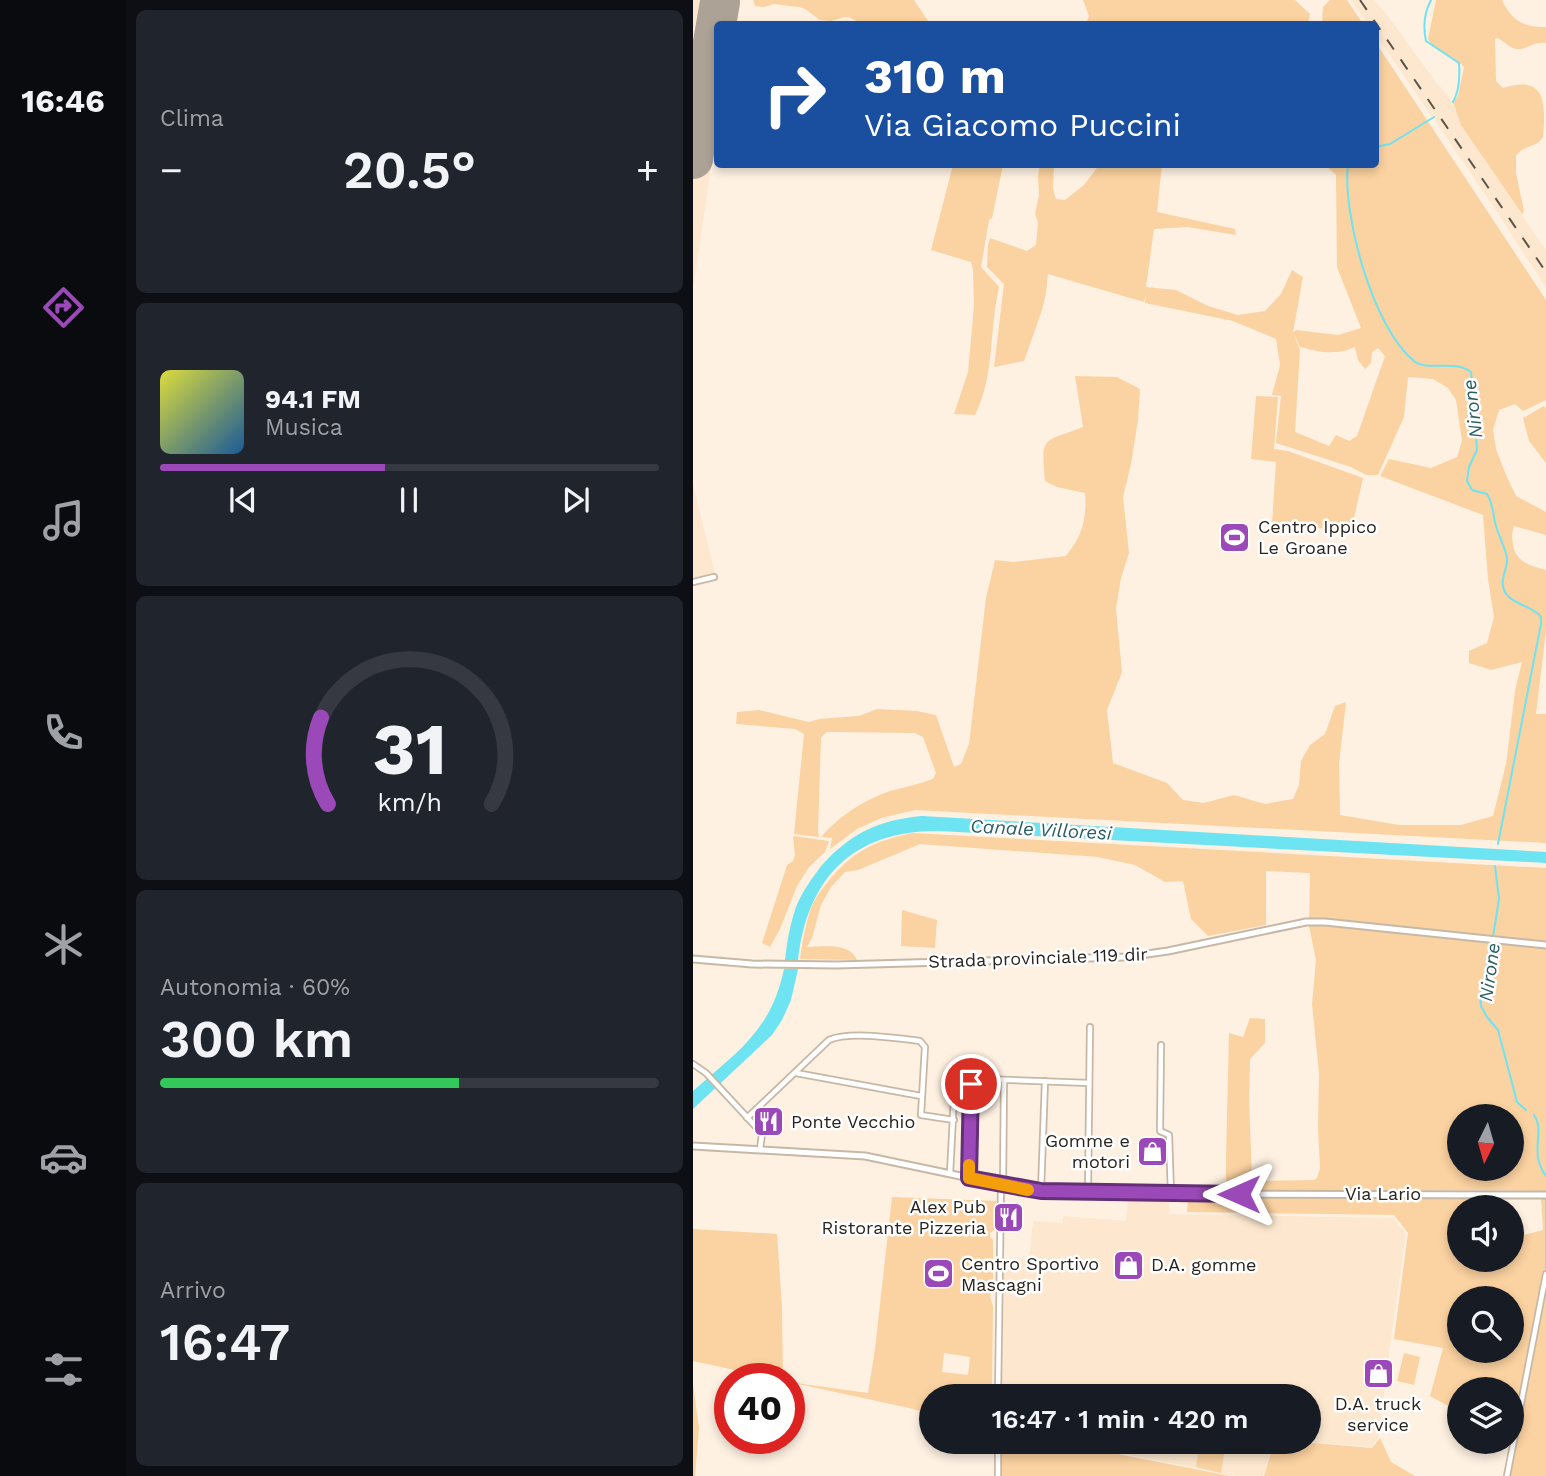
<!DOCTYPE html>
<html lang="it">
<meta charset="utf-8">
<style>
body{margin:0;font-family:"Work Sans",sans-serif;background:#20242c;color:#f1f3f6;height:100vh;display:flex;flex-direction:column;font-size:26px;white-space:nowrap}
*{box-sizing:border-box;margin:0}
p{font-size:23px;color:#9ea1a6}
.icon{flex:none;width:38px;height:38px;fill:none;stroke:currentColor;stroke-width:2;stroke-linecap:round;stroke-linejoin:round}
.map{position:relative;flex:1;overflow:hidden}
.sheet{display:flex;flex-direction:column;gap:10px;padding:10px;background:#0d0f14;width:567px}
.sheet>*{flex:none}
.banner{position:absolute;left:21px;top:21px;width:665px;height:147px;border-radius:7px;box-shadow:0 4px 10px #0003;background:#1a4fa0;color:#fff;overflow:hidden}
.needle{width:46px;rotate:185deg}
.buttons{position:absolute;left:754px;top:1104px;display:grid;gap:14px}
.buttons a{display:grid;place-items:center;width:77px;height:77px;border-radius:50%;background:#171b24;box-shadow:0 4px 10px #0003;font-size:35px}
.speed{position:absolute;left:21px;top:1363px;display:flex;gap:14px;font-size:35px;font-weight:700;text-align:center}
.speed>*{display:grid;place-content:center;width:91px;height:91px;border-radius:50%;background:#171b24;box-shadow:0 4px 10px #0003;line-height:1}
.speed .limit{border:10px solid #d22;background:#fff;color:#111}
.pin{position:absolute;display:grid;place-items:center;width:60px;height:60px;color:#fff;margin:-30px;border:4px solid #fff;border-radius:50%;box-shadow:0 2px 7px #0007}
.me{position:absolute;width:77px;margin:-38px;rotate:270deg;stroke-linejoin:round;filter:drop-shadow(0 0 5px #0008)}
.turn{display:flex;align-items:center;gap:24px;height:147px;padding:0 35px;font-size:32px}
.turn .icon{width:91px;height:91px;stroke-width:2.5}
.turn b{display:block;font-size:49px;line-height:60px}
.big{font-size:52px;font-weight:600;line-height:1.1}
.sheet .widget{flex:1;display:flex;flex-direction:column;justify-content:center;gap:10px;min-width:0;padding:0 24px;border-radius:10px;background:#20242c}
.sheet .dial{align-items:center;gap:0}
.dial svg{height:182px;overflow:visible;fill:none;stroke:#363941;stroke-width:7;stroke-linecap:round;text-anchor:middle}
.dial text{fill:#f1f3f6;stroke:none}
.song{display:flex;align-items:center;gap:21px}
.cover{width:84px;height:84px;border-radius:10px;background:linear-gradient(135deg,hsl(60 70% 55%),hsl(210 70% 35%))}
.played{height:7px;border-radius:4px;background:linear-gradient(90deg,#9b49b8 45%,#363941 45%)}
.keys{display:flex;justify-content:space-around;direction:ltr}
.heat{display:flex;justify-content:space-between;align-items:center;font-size:38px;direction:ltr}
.charge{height:10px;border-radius:5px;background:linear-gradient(90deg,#34c759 60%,#363941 0)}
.trip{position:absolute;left:226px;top:1384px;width:402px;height:70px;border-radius:35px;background:#171b24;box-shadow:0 4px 10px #0003;font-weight:600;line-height:70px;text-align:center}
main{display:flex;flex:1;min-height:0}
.tab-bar{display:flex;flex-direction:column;width:126px;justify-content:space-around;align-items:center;background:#090b0e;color:#9ea1a6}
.tab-bar .icon{width:49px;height:49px}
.tab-bar .current{color:#9b49b8}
.tab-bar b{font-size:32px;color:#f1f3f6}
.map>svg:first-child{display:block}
.built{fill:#fde8cf}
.green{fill:#fbd2a1;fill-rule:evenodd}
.water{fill:#6ee3f1}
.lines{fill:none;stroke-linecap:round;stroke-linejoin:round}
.stream{stroke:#6ee3f1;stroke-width:2}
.runway{stroke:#aca296;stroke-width:40}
.minor-casing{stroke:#c7b8a6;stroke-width:8}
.tertiary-casing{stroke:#c7b8a6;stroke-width:9}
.minor{stroke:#fff;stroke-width:4.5}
.tertiary{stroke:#fff;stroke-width:5}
.rail{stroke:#5b544b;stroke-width:2;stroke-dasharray:12 12;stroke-linecap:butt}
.route-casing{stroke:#652f78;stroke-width:18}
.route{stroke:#9b49b8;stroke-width:12}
.slow{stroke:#f59e0b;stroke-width:12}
.labels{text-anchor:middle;stroke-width:5;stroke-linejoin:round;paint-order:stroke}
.poi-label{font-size:18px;fill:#29231c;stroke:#fff;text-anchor:start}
.street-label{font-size:18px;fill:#29231c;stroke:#fff}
.water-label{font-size:19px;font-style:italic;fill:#2b5e63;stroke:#fff}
</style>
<main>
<nav class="tab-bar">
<b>16:46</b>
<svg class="icon current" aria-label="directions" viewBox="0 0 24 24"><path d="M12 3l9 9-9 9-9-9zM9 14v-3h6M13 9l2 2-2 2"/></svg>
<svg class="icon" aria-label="music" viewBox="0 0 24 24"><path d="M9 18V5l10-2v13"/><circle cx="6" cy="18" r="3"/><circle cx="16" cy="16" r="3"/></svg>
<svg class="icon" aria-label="phone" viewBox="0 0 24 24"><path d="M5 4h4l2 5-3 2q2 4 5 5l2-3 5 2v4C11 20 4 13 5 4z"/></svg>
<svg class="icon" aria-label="climate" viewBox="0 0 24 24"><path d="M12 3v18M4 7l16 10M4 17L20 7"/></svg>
<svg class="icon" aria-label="car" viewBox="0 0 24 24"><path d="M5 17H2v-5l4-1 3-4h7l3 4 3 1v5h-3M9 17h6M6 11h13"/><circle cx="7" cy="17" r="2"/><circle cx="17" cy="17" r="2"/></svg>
<svg class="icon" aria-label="filters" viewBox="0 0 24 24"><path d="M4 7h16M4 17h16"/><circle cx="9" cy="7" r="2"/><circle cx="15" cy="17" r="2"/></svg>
</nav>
<section class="sheet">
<div class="widget"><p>Clima</p>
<div class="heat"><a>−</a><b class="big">20.5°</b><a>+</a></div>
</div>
<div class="widget">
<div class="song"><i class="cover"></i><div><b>94.1 FM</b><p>Musica</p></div></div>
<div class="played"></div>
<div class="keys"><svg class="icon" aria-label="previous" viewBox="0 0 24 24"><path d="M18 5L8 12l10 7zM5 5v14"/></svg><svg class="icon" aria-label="pause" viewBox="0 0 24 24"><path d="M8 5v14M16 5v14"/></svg><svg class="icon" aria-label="next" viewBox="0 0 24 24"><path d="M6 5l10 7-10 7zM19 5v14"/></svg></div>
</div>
<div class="widget dial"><svg viewBox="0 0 100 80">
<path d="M14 69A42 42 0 1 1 86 69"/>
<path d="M14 69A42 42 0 0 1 11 31" stroke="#9b49b8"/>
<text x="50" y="56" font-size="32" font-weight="700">31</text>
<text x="50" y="72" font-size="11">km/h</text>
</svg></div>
<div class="widget"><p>Autonomia · 60%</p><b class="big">300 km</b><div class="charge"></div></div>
<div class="widget"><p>Arrivo</p><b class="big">16:47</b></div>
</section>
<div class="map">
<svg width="853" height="1476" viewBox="0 0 853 1476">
<rect width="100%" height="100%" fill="#fef1e2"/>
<path class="built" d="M0,0H14L43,6L40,24H24V128L0,289Z
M658,0H681L692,12L740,78L760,102L768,125L853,250V288L806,215L743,122V120L737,114L683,35L682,24H675Z
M0,484L22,573L0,578Z
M435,1199H475L477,1214L700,1218L713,1233L694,1367L686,1436L679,1447L616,1442V1396H306L310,1258L336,1259L340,1221L369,1223L370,1216L433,1221Z
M373,1442H580L570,1476H541Z"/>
<path class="green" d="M60,0H221L237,24H168L158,18L152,17L138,21L127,20L112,9L106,7L81,4L71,7L62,6Z
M390,0H602L617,14L615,24H393L396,16Z
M637,0H654L670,24H629L630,7Z
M743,0H809C818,20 831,28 853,27V43C841,41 835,49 825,49C817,49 811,41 804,38L802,39L803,81L810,88C853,74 853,104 850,137C844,148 830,145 823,156V173L831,211L829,214L768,125L760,102L765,96L771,67C761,55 742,53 735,39Z
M683,43L853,300V400L830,411L822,404L806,410L800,430L803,449L813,475L823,496L853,512V535L821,526C818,535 819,539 821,549C826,564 840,566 853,570V630L843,714H853V843L222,810L188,818L164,829L137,849L139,838L128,837C146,816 171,800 197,791C212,787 226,784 240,779L243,773L230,737L222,733L140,732H133L128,738L125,830L126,837L101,834L111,734L102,729L43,724L44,712L66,710L116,722L126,719L166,716L184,709L224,711L243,715L261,767L268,764L276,744L293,598L302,560L320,562L373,556C389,536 394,520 392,493L364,487L352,481C348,435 349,443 390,427L382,376L424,377L447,389L445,420L438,464L430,497L436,553L428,578L423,609L429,672L414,710L420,763L474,783L490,800L511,803L541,795L572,804L600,799L606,785L608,761L617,745L632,734L642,706L653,702L646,764L647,815L706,825H768L800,816L813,764L822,691L829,662L798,670L776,663V651L794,643L801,617L795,579L790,515L687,476L696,459L738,468L764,457L769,441L763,400L755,388L740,379L715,377L711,417L685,475H673L658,467L583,443L588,396L579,395L587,365L583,339L540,321L452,303L453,294L451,302L355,274L353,293L349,310L331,361L301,367L311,284L294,267L295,245L297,238L334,251L343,245L345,222L342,214L346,195L345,176L347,165H361L360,189L363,199L372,200L391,185L406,165H469L464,212L542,229L543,235L494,227L461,229L453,287L483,290L515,306L545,315L572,311L588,294L599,270L610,277L600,332L603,330L645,335L668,328L644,267L643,175L632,165L682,164ZM600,332L607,347C627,352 642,356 662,347L665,360L672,369L678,363L679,352L685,348L692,356L664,436L656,441L643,435L636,446L602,432L607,350Z
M260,165H310L299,218L296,220L288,267L306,287C296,330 302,375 282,415L261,414L275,372L281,306L280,270L278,262L238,250Z
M563,396L585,397L581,449L595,451L670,478L658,531L579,524L583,462L558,459Z
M851,406L853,409V463L836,441L830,418Z
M219,833L853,868V1191L777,1190L533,1191V1156L536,1033L550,1037L557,1018L572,1019V1043L557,1059L556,1098L559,1181L621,1180L624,1178L627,1168L625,1128L626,1073L619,1004L623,960L616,926L617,873L573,871V925L515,936L498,919L490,881L472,882L442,865L405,857L227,844L165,870L152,872L138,887L128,905L119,938L114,947C131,947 156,942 164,960L107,959C109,943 112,927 117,911C121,899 129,889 137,879C163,849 181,842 219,833ZM766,1116H819V1169H766Z
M100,836L136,841L132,852L116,867L104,886L87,929L77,947L69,943L94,865L100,861L102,855Z
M209,910L244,920L242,948L208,946Z
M733,1196L787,1198L786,1207L766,1208V1260H819V1238L850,1230L848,1199H853V1476H817L830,1401L825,1396L819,1397V1390H766V1406L757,1407L737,1396L750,1348L701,1339L715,1233L701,1215L494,1212L495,1199ZM766,1298H819V1351H766Z
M199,1197L304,1201L301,1206V1230L297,1233V1237L300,1240V1287L297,1296L300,1306L299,1396H238V1414L216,1408L96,1382L175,1393L182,1349ZM251,1353L277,1357L275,1375L249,1372Z
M0,1229L84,1234L89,1308L90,1379H82L0,1361Z
M711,1353L727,1357L721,1385L704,1381Z
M0,1384L6,1428L2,1476H0Z
M687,1438L698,1462L722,1476H571L581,1442H608L679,1448Z
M309,1442H364L537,1476H309Z
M506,1445L532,1448L528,1473L503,1467Z"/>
<path class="water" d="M229,816L853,852V863L246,831C160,830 114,878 105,961L92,960C94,942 97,924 103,907C109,892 119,878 129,865C158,833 186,820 229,816Z
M91,969H105L98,1000L89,1020L79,1035L0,1109V1091C45,1051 78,1031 91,969Z"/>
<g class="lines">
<path class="stream" d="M738,0C731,13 730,27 733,41L766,63C767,76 767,90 760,102
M682,147L697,144L741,117
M655,164C649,215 680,328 721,361C735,372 761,359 778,372L784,450L776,467L774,481L779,490L794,494C800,503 800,515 803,526C806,537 812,547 814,558C815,567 808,577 810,586C813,605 839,604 848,617V624L805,844
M800,937L806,899L802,866
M799,942L787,995L788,1006L794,1017L805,1030L824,1102L833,1110
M841,1115C853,1132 835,1152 853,1176
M853,1196V1268"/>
<path class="runway" d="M0,159L27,2"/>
<defs>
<path id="minor" d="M0,582L21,577
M468,1045L467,1131L476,1135L478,1194
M0,1064L13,1073L64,1128L69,1134L67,1149
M103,1073L228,1096
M54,1118L136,1040C156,1031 205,1038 227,1041L232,1047L228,1115L261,1120
M257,1174L262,1078L396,1083
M276,1178L278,1079
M310,1185L311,1080
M348,1191L352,1081
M395,1192L397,1027
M305,1396L308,1185
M305,1442V1476
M814,1476L853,1274"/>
<path id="tertiary" d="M0,959L59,964L143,965L433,957L475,951L613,922H632L853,945
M0,1146L172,1156L315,1186L348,1191L491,1194L853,1195"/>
</defs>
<use href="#minor" class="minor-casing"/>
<use href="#tertiary" class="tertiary-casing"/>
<use href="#minor" class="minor"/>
<use href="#tertiary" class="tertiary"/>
<path class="rail" d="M667,0L853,272"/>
</g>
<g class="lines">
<defs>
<path id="route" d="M278,1084L276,1178L348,1191L546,1194"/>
</defs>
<use href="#route" class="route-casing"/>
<use href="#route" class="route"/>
<path class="slow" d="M276,1165V1178L335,1190"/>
</g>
<defs>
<symbol id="stadium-square" viewBox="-11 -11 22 22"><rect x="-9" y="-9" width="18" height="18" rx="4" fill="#9b49b8" stroke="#fff"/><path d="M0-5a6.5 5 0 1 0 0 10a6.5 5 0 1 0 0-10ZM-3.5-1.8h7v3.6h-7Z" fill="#fff"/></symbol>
<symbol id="restaurant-square" viewBox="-11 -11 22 22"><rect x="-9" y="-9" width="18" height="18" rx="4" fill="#9b49b8" stroke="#fff"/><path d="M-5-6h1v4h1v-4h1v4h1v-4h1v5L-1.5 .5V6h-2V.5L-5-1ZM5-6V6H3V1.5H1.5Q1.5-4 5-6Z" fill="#fff"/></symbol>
<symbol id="shop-square" viewBox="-11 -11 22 22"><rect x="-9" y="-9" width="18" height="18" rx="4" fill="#9b49b8" stroke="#fff"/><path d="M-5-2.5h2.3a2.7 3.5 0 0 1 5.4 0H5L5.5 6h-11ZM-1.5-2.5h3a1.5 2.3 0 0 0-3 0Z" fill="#fff"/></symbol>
</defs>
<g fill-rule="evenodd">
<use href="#stadium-square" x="524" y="520" width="35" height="35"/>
<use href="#restaurant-square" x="58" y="1104" width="35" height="35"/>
<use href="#shop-square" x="442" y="1134" width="35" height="35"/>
<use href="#restaurant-square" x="298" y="1200" width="35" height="35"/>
<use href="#shop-square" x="418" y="1248" width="35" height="35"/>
<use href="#stadium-square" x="228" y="1256" width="35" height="35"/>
<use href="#shop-square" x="668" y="1356" width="35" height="35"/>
</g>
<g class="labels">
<g class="poi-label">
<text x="565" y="533">Centro Ippico<tspan x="565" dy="21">Le Groane</tspan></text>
<text x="98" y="1128">Ponte Vecchio</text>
<text x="437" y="1147" text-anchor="end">Gomme e<tspan x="437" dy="21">motori</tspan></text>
<text x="293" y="1213" text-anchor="end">Alex Pub<tspan x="293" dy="21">Ristorante Pizzeria</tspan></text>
<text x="268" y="1270">Centro Sportivo<tspan x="268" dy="21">Mascagni</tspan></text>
<text x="458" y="1271">D.A. gomme</text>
<text x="685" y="1410" text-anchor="middle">D.A. truck<tspan x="685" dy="21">service</tspan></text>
</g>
<g class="street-label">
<text transform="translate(345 958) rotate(-2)" y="6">Strada provinciale 119 dir</text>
<text x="690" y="1200">Via Lario</text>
</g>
<g class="water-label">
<text transform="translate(779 409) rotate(-97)" y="7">Nirone</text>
<text transform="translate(348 829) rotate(3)" y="7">Canale Villoresi</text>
<text transform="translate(796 972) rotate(-82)" y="7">Nirone</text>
</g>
</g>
</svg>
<div class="buttons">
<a><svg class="needle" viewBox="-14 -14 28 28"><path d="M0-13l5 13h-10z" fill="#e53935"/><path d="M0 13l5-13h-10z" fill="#9ea1a6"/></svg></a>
<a><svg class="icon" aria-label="sound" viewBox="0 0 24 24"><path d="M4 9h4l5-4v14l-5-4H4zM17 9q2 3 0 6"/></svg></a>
<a><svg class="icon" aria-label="search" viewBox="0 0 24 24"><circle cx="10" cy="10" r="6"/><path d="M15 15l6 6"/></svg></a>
<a><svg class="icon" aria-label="layers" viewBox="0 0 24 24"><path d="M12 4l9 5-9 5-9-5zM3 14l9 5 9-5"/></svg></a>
</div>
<div class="speed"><div class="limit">40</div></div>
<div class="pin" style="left:278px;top:1084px;background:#d93025"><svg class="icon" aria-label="arrive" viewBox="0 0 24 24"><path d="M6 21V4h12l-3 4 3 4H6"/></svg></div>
<svg class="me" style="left:546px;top:1194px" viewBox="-20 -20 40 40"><path d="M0-17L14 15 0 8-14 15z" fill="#9b49b8" stroke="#fff" stroke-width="4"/></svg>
<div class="trip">16:47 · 1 min · 420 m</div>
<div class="banner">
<div class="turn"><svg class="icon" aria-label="right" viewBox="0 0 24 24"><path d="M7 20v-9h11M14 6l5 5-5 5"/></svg><div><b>310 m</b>Via Giacomo Puccini</div></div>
</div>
</div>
</main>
